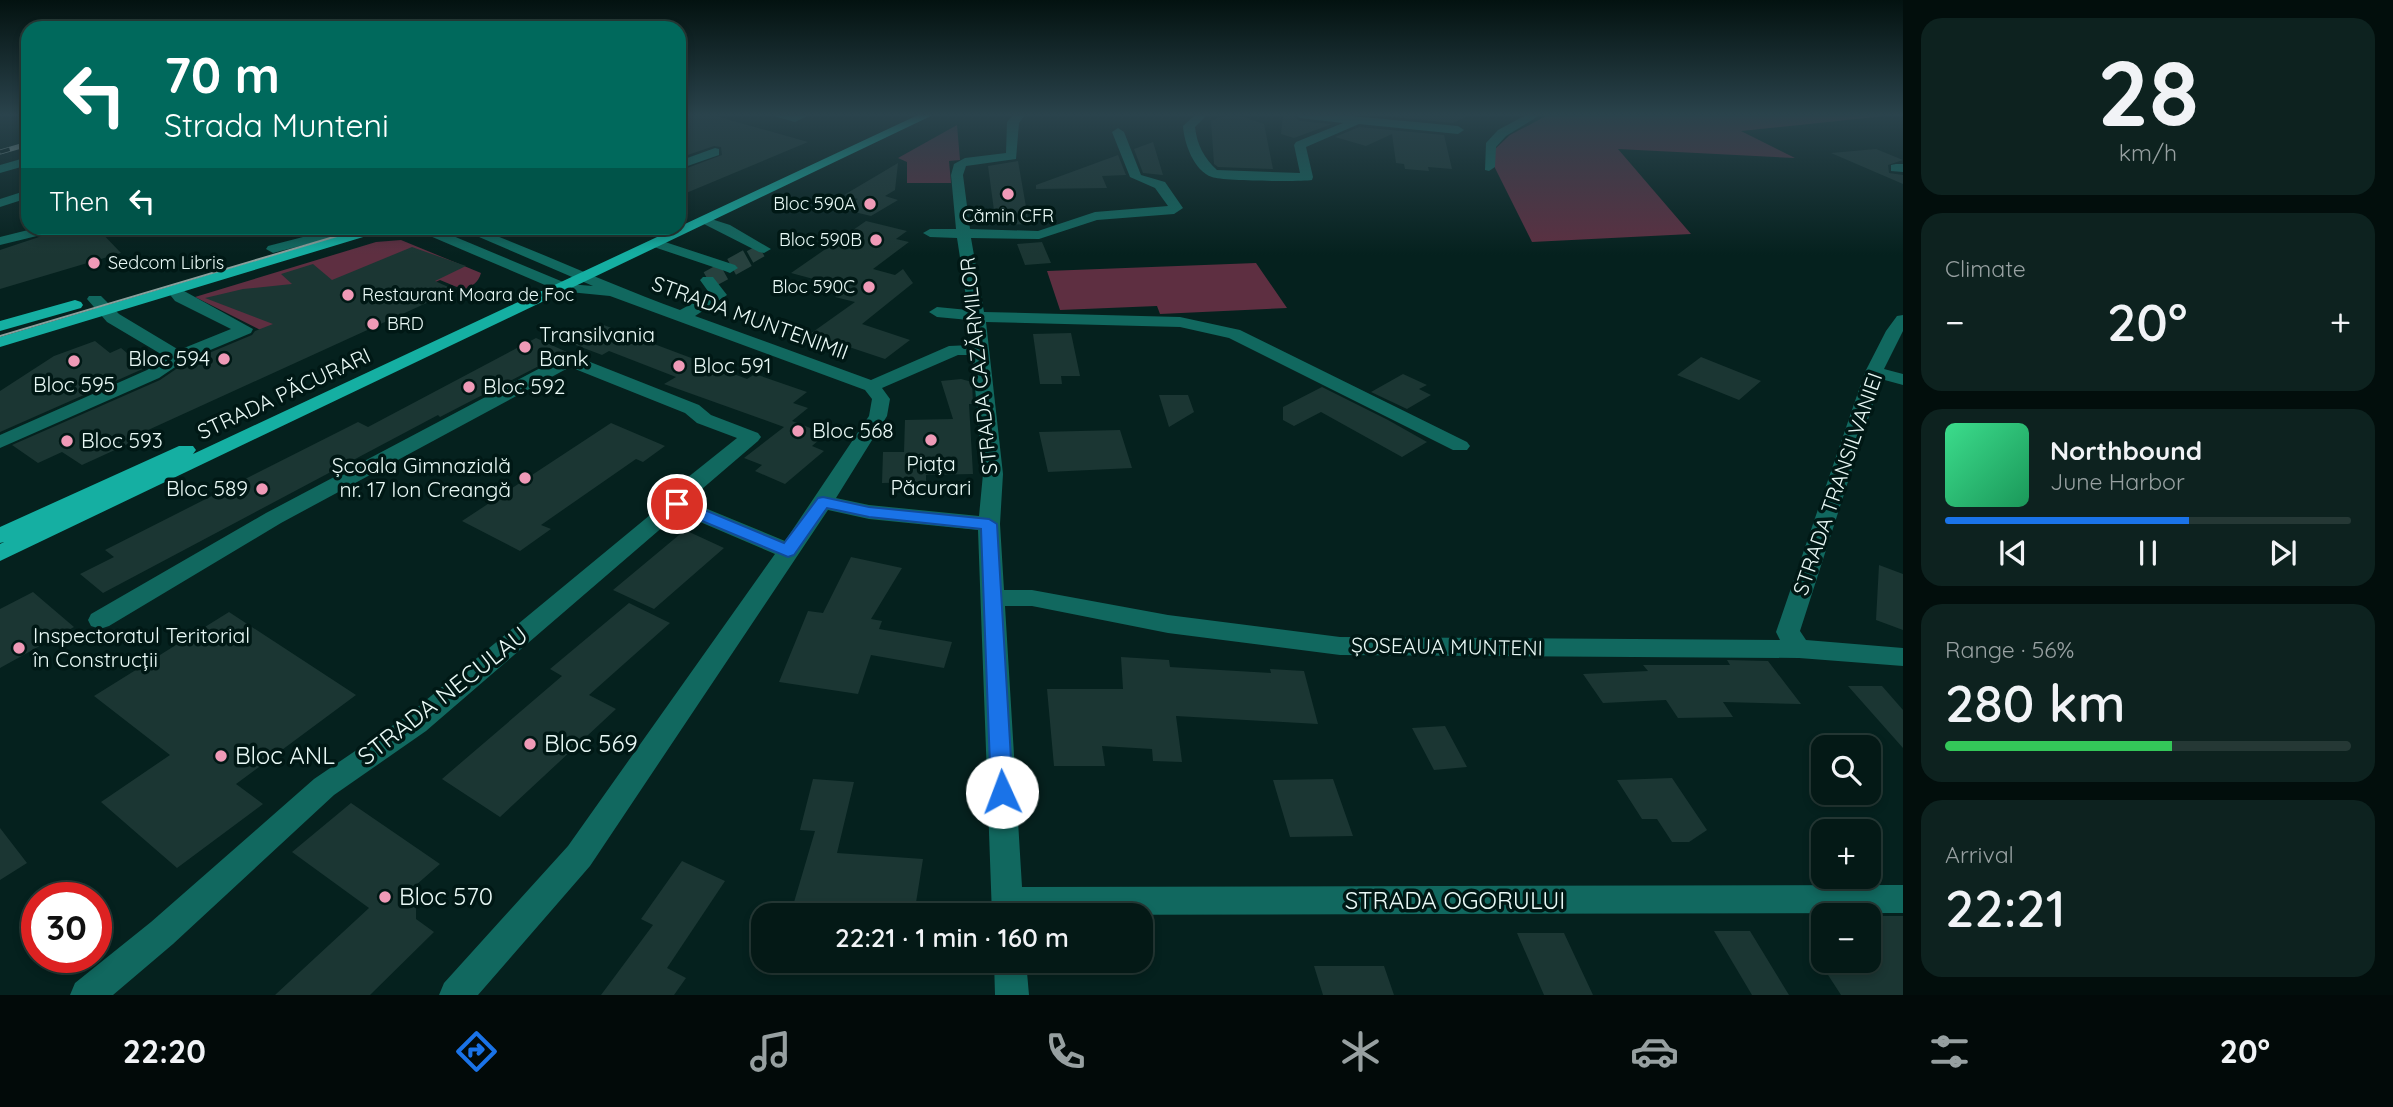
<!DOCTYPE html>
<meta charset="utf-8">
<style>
body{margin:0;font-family:Quicksand,sans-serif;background:#0d221f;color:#f1f3f6;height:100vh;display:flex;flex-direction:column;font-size:26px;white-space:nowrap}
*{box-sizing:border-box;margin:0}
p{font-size:23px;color:#97a0a1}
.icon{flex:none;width:38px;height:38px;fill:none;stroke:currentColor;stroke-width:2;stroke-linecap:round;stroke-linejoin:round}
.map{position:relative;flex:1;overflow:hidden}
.panel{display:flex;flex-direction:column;gap:18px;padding:18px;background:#020e0c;width:490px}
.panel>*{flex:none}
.guide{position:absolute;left:21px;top:21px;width:665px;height:214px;border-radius:21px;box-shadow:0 4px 10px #0003,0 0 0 2px #253835;background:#00695c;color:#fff;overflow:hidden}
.buttons{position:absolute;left:1811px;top:735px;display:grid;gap:14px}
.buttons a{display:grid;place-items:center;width:70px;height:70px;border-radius:14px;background:#041916;box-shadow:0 4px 10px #0003,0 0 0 2px #253835;font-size:35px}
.speed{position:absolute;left:21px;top:882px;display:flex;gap:14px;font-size:35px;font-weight:700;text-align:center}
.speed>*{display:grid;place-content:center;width:91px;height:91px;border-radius:50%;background:#041916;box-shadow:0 4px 10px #0003,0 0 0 2px #253835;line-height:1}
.speed .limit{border:10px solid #d22;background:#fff;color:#111}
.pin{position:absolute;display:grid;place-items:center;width:60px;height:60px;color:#fff;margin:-30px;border:4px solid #fff;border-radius:50%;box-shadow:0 2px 7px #0007}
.me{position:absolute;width:77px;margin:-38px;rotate:358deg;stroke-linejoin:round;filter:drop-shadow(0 0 5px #0008)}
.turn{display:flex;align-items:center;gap:24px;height:147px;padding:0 28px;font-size:32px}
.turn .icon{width:91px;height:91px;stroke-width:2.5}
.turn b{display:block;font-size:49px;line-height:60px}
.then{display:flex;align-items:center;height:66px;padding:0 28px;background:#0003;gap:14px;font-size:26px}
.big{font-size:52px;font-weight:600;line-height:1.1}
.panel .widget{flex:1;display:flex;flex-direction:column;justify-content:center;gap:10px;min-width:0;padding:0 24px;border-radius:21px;background:#0d221f}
.panel .dial{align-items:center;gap:0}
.dial b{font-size:91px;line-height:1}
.song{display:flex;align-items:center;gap:21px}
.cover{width:84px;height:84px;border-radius:10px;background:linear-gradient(135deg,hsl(150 70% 55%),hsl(150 70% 35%))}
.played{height:7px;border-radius:4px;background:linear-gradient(90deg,#1a73e8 60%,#253835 60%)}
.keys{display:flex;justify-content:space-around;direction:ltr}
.heat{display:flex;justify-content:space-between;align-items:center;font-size:38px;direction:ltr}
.charge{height:10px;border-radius:5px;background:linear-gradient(90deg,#34c759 56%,#253835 0)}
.trip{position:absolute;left:751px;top:903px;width:402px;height:70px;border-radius:21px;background:#041916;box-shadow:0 4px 10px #0003,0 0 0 2px #253835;font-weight:600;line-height:70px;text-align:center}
.tabs{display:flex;height:112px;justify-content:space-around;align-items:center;background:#020a09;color:#97a0a1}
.tabs .icon{width:49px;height:49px}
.tabs .on{color:#1a73e8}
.tabs b{font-size:32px;color:#f1f3f6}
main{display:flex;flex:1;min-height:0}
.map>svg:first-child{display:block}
.green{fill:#5e2f41}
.building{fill:#1b3633}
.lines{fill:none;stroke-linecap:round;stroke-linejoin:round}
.minor-tunnel-far1{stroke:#27413e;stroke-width:13;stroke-dasharray:13 6;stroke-linecap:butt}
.minor-tunnel{stroke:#27413e;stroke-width:18;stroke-dasharray:18 9;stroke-linecap:butt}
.minor{fill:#11685f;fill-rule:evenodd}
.major{fill:#15afa2;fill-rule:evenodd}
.tram{stroke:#8a9f9c;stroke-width:2}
.rail-casing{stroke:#8a9f9c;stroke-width:5}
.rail{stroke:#001815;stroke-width:3.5;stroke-dasharray:10;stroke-linecap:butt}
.route{fill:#1a73e8;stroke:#114b97;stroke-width:2}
.poi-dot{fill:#ef9ab7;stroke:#001815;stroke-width:2.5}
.labels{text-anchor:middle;stroke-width:7;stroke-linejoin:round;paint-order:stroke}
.far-poi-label{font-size:18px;fill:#e9f9f6;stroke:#001815;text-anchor:end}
.street-label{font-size:21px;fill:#e9f9f6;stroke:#001815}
.poi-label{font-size:21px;fill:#e9f9f6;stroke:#001815;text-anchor:start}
.near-street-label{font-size:24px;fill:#e9f9f6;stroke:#001815}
.near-poi-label{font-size:24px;fill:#e9f9f6;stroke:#001815;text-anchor:start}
</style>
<main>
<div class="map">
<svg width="1903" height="995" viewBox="0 0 1903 995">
<rect width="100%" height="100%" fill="#05211e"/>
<path class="green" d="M1548,115H1883L1885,116L1741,131L1795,158L1618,149L1691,234L1532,242L1495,168V149L1510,135Z
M957,125L960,160L949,161L951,183H907V162L898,158Z
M401,240L481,273C478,283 473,285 464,290L440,280L360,316L284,342L195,297L376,242Z
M1256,263L1287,308L1160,314L1157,306L1060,310L1047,271Z"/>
<path class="building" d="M679,115H712L808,142L679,196V171L722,155L721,147L714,146L679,158Z
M1226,115H1238L1264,124L1273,169L1218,167L1214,164L1211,121Z
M1283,115H1292L1300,121L1332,124L1294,138L1281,134Z
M1374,115H1469L1453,123Z
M1359,127L1444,135L1452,169L1428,167L1429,171L1405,169L1404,164L1396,163L1392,134L1366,146L1335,137Z
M1153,142L1163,175L1143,173L1134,149Z
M1876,149L1903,160L1888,165L1889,173L1903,175V184L1831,153Z
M1118,155L1126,175L1102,176L1107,188L1036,189V185Z
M1018,161L1029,224L996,225L988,166Z
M898,163L895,190L885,196L898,200L871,216L842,209L858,199L844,195Z
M866,221L907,231L896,239L909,242L873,269L895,275L903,269L913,283L862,324L910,340L885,359L810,334L855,302L835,297L847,288L791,273Z
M46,228H97L121,253L0,289V250L51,233Z
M1042,242L1051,263L1025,265L1017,244Z
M412,247L466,266L435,281L455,290L135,436L139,439L82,465L62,452L38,463L12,445L160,380L185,363L252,335L255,331L273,324L205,298L243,289L292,284L281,274L313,264L332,280Z
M601,324L747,379L755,374L807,392L793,403L808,408L792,421L826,434L812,446L824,451L785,484L755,471L762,465L744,458L784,427L664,384L676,377L609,351L602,355L568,342Z
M1071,333L1080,376H1061L1062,384H1040L1033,334Z
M536,338L569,353L562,354L440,417L438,415L103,593L80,574L114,557L105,550L358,422L368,427Z
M95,341L110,353L121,348L145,368L0,432V391L54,356Z
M1701,357L1761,381L1739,400L1677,375Z
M1403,374L1427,385L1419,389L1431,395L1407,409L1371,392Z
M961,379L972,382L973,404H969L973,474L926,475V482L882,483L883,452H904L905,420L953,419L941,381Z
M1322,387L1388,420L1427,442L1402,457L1321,412L1294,426L1283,420V407Z
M1159,395H1188L1194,412L1169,427Z
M611,423L665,446L643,462L636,459L541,525L551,529L520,551L462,521Z
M1120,430L1132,468L1048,472L1039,432Z
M685,530L724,548L654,609L613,590Z
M851,557L902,568L871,619L882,621L879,629L952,642L944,668L871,655L858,694L779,682L808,611L823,613Z
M1879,565L1903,574V630L1876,620Z
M33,592L74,627L0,668V609Z
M629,603L670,623L589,695L616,709L500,817L442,779L562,676L550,669Z
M229,612L356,695L236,784L263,804L177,868L101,802L170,755L94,696Z
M1121,657L1169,660L1170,667L1271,673L1270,669L1304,671L1318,724L1176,716L1182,762L1153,761L1152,749L1102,746L1105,766H1054L1047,689H1123Z
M1727,660L1768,661L1801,704L1723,702L1733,717L1678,718L1666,700L1603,703L1583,674L1648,671L1643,665H1730Z
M1848,686H1882L1903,710V748Z
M1445,726L1467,767L1434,770L1412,728Z
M1672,778L1707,830L1689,842H1672L1657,819H1642L1617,780Z
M813,779L854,782L837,853L923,859L914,915L792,909L815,831L800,830Z
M1333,779L1353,836L1290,837L1273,780Z
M351,803L440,864L416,885V919L434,932L370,995H275L369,908L292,852Z
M0,828L27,863L0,880Z
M682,861L725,881L667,968L686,978L674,995H601L653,925L641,919Z
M1871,916H1903V995H1841L1819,961H1869V927H1880Z
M1714,931H1750L1789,995H1752Z
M1517,933H1564L1593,995H1544Z
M1314,966H1384L1394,995H1323Z"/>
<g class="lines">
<path class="minor-tunnel-far1" d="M750,257L764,249"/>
<path class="minor-tunnel" d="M708,280L753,255"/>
<path class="minor" d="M770,115H809L795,122Z
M1013,115H1025L1019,123L1016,159L966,166L963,175L970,229L1038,231L1095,212L1168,206L1155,188L1130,177L1112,132L1118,128L1124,132L1141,175L1165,182L1183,208L1174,214L1097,220L1039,239L971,238L984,312L1180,317L1240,330L1467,442L1470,446L1467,450H1453L1229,338L1180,327L986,322L1003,474L1000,524L1004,590H1032L1168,615L1340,637L1780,640L1776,632L1865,372L1886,331L1897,316L1903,315V331L1884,369L1903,374V385L1881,379L1800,631L1806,640L1903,648V666L1799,658L1340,655L1168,633L1032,606H1005L1022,887L1903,885V913L992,915L978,530L869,519L828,510L590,866L478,995H439L444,983L568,846L775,554L679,513L426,731L334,795L173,944L113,995H70L75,983L151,922L314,779L408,715L667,501L672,490L737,438L697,423L685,413L570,367L281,523L109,626L100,629L91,626L88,620L91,614L266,513L563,356H575L699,405L711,415L758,433L761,437L758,441L688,501L785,541L869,416L872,399L865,390L610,296L559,291L423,233L405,231L403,228H434L568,284L593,286L458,228H476C545,254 611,285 680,310L710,294L700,280L703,277H713L727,295L695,316L871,380L949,346L971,345L969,320L937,317L929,312L937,307L968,310L957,238L930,237L923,233L930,229H956L951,175L954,164L965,158L1006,153L1007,122ZM958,355H972L983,474L979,516L869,505L836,498L887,416L890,399L882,388Z
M1195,115H1207L1195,127C1197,145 1204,158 1217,170L1300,173L1294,145L1296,142L1343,123L1300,118L1295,115H1341L1458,126L1464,130L1458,134L1359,124L1306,147L1313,177L1312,180C1300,182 1222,181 1212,177C1194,171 1184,143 1183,126Z
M1526,115H1540L1506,136L1496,147L1495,167L1489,171L1485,170L1486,143L1498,130Z
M715,148L719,149V155L679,169V161Z
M28,157V165L0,173V165Z
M1896,164H1903V172L1891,171V165Z
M28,190V198L0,207V199Z
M705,217L730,225L771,249L764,253L759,252L698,221Z
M36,228L43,232L41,235L0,245V237Z
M338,228H360L358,231L273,253L266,249L268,246Z
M659,240L735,265L738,268L730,273L725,271L654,247L652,244L654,241Z
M175,286L253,329L251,333L184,361L159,378L0,448V435L147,370L166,357L107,322L87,299L89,296H101L119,314L179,350L231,329L175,301L167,291Z
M994,961H1026L1029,995H995Z"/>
<path class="major" d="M918,115H933L0,561V544L4,542L0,543V527L179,446H193L196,450L193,454Z
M365,228H385L383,231L0,347V337Z
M75,300L81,302L83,305L81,308L0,331V321Z"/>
<path class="tram" d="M0,336L364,228"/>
<defs>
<path id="rail" d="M0,152L28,144"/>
</defs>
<use href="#rail" class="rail-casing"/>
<use href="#rail" class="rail"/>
</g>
<linearGradient id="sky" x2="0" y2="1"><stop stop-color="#031210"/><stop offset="0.45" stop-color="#2a434c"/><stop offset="1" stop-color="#2a434c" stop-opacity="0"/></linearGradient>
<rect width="1903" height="255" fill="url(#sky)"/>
<path class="route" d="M823,497L869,507L989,519L997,524L1013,792L1010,798L1002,801L995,798L991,792L981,529L869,517L827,508L794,555L788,557L671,508L669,504L671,501H683L784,543L818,498Z"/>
<g class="poi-dot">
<circle cx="1008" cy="194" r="7"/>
<circle cx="870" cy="204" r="7"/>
<circle cx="876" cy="240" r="7"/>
<circle cx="94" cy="263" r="7"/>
<circle cx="869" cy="287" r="7"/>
<circle cx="348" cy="295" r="7"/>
<circle cx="373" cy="324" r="7"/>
<circle cx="525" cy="347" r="7"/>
<circle cx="224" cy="359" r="7"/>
<circle cx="74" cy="361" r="7"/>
<circle cx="679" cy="366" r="7"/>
<circle cx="469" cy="387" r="7"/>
<circle cx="798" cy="431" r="7"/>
<circle cx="931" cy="440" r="7"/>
<circle cx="67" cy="441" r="7"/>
<circle cx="525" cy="478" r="7"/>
<circle cx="262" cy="489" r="7"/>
<circle cx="19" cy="648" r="7"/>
<circle cx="530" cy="744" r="7"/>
<circle cx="221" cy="756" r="7"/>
<circle cx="385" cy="897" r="7"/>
</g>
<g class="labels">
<g class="far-poi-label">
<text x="856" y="210">Bloc 590A</text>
<text x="1008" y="222" text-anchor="middle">Cămin CFR</text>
<text x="862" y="246">Bloc 590B</text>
<text x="108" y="269" text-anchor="start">Sedcom Libris</text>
<text x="855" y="293">Bloc 590C</text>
<text x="362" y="301" text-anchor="start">Restaurant Moara de Foc</text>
<text x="387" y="330" text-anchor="start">BRD</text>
</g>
<g class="street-label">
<text transform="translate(750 318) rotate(20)" y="7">STRADA MUNTENIMII</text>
<text transform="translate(979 366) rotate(-96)" y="7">STRADA CAZĂRMILOR</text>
<text transform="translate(284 394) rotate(-25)" y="7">STRADA PĂCURARI</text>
<text transform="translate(1838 484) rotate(-71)" y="7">STRADA TRANSILVANIEI</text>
<text transform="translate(1447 647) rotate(1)" y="7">ȘOSEAUA MUNTENI</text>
</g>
<g class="poi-label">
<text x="539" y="342">Transilvania<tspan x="539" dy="24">Bank</tspan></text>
<text x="210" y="366" text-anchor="end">Bloc 594</text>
<text x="693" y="373">Bloc 591</text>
<text x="74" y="392" text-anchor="middle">Bloc 595</text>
<text x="483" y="394">Bloc 592</text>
<text x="812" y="438">Bloc 568</text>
<text x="81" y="448">Bloc 593</text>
<text x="931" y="471" text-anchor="middle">Piața<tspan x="931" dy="24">Păcurari</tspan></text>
<text x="511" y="473" text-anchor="end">Școala Gimnazială<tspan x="511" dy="24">nr. 17 Ion Creangă</tspan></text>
<text x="248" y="496" text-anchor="end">Bloc 589</text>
<text x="33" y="643">Inspectoratul Teritorial<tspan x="33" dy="24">în Construcții</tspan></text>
</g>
<g class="near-street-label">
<text transform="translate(443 696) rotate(-38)" y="8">STRADA NECULAU</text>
<text x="1455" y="909">STRADA OGORULUI</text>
</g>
<g class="near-poi-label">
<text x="544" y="752">Bloc 569</text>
<text x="235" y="764">Bloc ANL</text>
<text x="399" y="905">Bloc 570</text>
</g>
</g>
</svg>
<div class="buttons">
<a><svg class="icon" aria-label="search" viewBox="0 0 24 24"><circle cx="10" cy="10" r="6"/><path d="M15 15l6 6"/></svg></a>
<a>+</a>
<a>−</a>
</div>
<div class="speed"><div class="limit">30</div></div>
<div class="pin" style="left:677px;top:504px;background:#d93025"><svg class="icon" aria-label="arrive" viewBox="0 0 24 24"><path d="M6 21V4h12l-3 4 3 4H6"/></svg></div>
<svg class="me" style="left:1002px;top:792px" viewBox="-20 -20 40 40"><circle r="19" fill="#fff"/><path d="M0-13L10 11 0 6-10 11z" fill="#1a73e8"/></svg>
<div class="trip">22:21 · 1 min · 160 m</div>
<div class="guide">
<div class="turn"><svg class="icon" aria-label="left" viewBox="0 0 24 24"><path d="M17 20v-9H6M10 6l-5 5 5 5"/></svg><div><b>70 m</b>Strada Munteni</div></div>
<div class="then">Then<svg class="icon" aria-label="left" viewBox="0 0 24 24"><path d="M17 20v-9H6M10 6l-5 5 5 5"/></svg></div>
</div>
</div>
<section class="panel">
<div class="widget dial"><b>28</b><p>km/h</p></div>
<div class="widget"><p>Climate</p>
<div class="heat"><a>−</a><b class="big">20°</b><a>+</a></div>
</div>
<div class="widget">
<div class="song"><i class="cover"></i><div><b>Northbound</b><p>June Harbor</p></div></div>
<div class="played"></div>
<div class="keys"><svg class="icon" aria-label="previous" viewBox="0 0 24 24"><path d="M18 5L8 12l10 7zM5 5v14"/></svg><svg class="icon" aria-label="pause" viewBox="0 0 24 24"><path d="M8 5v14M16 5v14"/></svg><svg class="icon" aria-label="next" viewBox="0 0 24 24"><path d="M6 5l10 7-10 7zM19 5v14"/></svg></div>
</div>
<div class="widget"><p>Range · 56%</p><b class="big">280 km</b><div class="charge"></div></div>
<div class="widget"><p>Arrival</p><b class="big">22:21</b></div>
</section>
</main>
<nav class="tabs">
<b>22:20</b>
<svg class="icon on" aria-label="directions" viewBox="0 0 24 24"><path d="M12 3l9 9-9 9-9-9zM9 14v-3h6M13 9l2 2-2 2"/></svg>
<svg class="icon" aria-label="music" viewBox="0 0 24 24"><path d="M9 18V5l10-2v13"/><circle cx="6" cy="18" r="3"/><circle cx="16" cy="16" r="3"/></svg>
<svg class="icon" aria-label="phone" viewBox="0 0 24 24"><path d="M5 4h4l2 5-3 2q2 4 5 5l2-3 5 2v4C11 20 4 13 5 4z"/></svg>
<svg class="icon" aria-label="climate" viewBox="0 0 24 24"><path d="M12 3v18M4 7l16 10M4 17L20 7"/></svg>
<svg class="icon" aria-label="car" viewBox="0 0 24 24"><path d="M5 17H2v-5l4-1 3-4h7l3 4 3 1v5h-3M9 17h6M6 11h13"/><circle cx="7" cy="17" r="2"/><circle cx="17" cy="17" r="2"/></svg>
<svg class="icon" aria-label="filters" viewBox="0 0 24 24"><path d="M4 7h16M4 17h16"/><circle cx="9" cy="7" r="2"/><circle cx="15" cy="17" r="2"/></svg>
<b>20°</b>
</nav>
